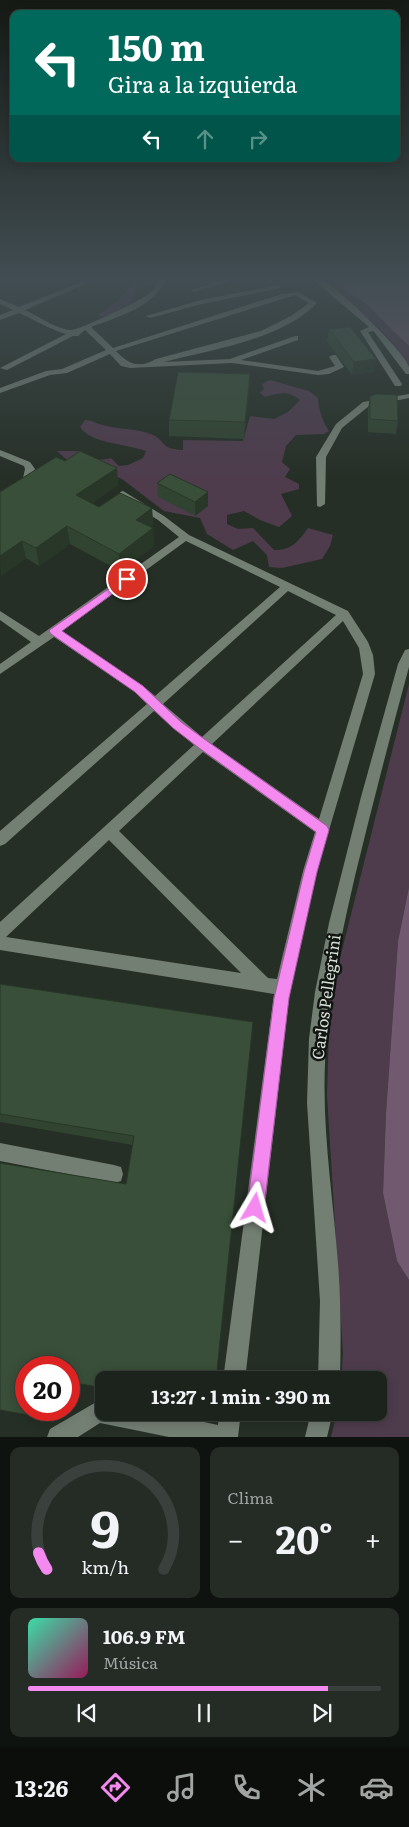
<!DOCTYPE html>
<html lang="es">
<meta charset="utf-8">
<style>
body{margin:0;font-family:Literata,serif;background:#252b25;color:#f1f3f6;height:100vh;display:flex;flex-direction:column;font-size:19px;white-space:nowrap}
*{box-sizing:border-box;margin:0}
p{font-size:16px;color:#a0a4a3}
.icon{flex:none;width:28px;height:28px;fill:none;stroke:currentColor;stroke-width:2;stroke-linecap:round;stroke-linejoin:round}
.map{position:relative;height:1437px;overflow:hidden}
.drawer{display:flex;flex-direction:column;gap:10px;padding:10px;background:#0f130f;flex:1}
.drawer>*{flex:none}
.banner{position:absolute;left:10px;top:10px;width:390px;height:152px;border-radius:10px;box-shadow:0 2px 12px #0003,0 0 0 1px #3a403b;background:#00695c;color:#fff;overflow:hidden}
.speed{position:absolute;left:15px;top:1356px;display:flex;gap:10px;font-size:25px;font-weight:700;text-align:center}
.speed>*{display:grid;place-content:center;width:65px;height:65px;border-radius:50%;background:#1c231c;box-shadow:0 2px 12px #0003,0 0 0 1px #3a403b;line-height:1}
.speed .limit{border:8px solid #d22;background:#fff;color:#111}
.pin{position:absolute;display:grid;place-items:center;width:42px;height:42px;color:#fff;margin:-21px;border:2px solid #fff;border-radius:50%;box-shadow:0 1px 5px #0007}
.me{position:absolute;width:55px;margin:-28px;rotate:7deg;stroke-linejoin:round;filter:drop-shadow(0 0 4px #0008)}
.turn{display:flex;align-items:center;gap:18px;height:105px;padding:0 15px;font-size:22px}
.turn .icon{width:65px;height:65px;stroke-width:2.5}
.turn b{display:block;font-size:35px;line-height:42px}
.lanes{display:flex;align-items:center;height:48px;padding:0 15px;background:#0003;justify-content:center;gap:25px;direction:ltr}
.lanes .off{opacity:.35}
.big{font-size:38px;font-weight:700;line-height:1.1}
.drawer .widget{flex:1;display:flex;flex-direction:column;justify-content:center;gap:8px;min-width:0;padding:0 18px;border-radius:10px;background:#252b25}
.drawer .dial{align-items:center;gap:0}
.dial svg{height:130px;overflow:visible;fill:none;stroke:#3a403b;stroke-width:7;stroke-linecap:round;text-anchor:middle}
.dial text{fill:#f1f3f6;stroke:none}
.song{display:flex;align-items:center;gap:15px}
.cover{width:60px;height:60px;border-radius:8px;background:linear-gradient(135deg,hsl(160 70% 55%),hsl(330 70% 35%))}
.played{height:5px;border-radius:2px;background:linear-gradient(90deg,#f489f0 85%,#3a403b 85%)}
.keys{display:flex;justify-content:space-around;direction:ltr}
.heat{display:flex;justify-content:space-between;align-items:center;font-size:28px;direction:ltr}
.drawer .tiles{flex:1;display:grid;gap:10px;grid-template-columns:1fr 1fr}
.widget:last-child{grid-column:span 2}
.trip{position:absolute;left:95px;top:1371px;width:292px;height:50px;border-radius:10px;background:#1c231c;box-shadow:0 2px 12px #0003,0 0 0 1px #3a403b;font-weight:700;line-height:50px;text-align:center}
.dock{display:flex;height:80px;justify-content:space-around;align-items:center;background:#0b0e0b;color:#a0a4a3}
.dock .icon{width:35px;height:35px}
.dock .on{color:#f489f0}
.dock b{font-size:22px;color:#f1f3f6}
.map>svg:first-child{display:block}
.green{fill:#4e3c4d}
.water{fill:#71596f}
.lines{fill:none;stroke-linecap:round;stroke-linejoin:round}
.minor{fill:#747f74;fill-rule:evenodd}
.wall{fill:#314431}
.shaded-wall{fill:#283728}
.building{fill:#394f39;stroke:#283728}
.route{fill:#f489f0;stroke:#9f599c}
.labels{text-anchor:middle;stroke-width:5;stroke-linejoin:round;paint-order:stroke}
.near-street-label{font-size:16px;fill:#d7ddd7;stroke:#121612}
</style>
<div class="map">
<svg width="409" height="1437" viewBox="0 0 409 1437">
<rect width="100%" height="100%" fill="#262f26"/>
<path class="green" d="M132,277H141L137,290L131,299H135L106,318L98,315C114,304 128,297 132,277Z
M317,277H328L366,304L405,340L409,346V369C390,330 351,304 317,277Z
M270,380L309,391L318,398C319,411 322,420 329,431L324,434L296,435L286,446L282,462L290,469L285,477L299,484V489L281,494L292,516L279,527L260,520L244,511L227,515V524L238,529L253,528L274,550C292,550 298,542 308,528L333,535L330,546L322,559L282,568L269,567L267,555L253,541L233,550L207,534L200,518L164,511L122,479L95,468L67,460L57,451H78C88,460 99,461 111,458L119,466L128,465L143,458L146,451C128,444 91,444 80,427L85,420C93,420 96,424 103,425C119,430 138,428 153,435C167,442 160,449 183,450V440L243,441L250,416L274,419L288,412L300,400C289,390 278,393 265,397L260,393L264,389L262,384Z
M409,684V887L398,941L386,1113L383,1193L397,1261L409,1280V1437H331L337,1413L379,1412V1380H341L343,1354L327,1095L330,998Z"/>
<path class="water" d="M328,277H399L409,283V346L366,304Z
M409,887V1280L397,1261L383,1193L386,1113L398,941Z"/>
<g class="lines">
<path class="minor" d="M83,277H89L88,281L83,285L25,310C38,316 57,329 70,330C79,331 141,300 150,293C155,288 158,284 161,277H167C156,306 118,317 91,327L113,348L282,294L298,292L317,303C281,340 213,349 164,362L230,359L295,336H298V340L241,360L318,371L335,366L329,357L333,355H336L344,367L329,374L318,375L232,363L130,368L121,366L110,354L67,373L50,375L0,393V388L46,371L62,369L106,350L85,330L78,336H73L7,370L0,368L66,334C49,329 35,320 19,313L0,320V315L13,310L0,304V299L19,307L79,283ZM295,295L309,303L291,316L261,331L156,359C139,369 128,364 116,351Z
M233,277H245L194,292L191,290Z
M310,277C313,277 315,277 318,277C333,283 405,351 409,367C409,369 409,372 409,374H406L375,333L373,331L368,332L402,384L401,386H395L360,331L369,327Z
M278,285L280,286V288L202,304L150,318L146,316L201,300Z
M409,394V398L369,406L342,428L326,457L325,504L320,507L317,506L316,457L336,424L363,402Z
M0,450L30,462L35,469L30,481L0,499V492L23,478L25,469L24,466L0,456Z
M123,491L164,516L189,535L348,611L368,642L373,655L375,674L317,871L289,998L245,1380H223L274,994L0,950V922L194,745L154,711L5,844L0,846V831L147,704L135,692L54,637L0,674V664L31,642L0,620V611L39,636L179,537L158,520L120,496V492ZM186,541L280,587L155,696L143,686L62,631ZM288,591L336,615L202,737L163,704ZM343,621L359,648L363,674L319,819L212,744ZM203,752L315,832L303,871L277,979L268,978L119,831ZM109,840L241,973L6,937Z
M409,649V667C390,737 372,806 355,876C341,937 327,1000 325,1063C322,1130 333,1196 338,1263C341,1302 341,1341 340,1380H318L320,1301L307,1103L309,1039L315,992L329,923L361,797L398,664L405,650Z
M0,1143L114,1165L121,1167L123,1174L121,1181L114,1183L0,1161Z
M98,1401L104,1402V1412H156L218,1425L219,1412H241L238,1437H169L100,1423L78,1437H47L50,1429Z
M311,1412H333L327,1437H305Z"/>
</g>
<path class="wall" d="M139,277H155L154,285H139Z
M329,329L376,359L374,372L352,375L327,341Z
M250,374L249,391L244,439L169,436V420Z
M370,396L398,421L396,434L368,432V409Z
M65,461L117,468L118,485L92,503L99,507L152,508L153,525L150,527L153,528L154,546L120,571L70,544L39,566L26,558L1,576L0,492Z
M157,483L208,492V506L195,516L158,497Z
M0,984L253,1022L26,1368V1410H42L41,1415L0,1410L126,1184L133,1145L0,1122Z"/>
<path class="shaded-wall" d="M376,359L374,372L352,375L354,362Z
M250,374L249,391L244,439L245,422Z
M117,468L118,485L79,513L76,495Z
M208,492V506L195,516V502Z
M152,508L153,525L137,537L136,520Z
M67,526L70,544L39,566L36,548Z
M153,528L154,546L120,571L119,554Z
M22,541L26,558L1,576L0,556Z
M35,1410H42L41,1415L34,1416Z"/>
<path class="building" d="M139,277H154V280L138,279Z
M350,327L376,359L354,362L329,329Z
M178,372L250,374L245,422L169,420Z
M377,394L397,395L398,421L370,419V396Z
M80,451L117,468L76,495L99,507L120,493L152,508L136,520L153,528L119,554L67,526L36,548L22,541L0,556V492L56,457L65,461Z
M170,474L208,492L195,502L157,483Z
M0,984L253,1022L216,1380H104V1388L69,1382V1368H26V1410H35L34,1416L0,1410V1163L126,1184L134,1136L0,1114Z"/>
<linearGradient id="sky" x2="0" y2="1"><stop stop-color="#151a15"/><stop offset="0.58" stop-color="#414d52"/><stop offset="1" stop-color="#414d52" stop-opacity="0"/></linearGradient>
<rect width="409" height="479" fill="url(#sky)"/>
<path class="route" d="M127,576L130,577V581L62,631L143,686L181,722L207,741L327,826L329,830L317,872L289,998L264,1208L261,1214L255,1217L249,1214L247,1208L274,998L304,872L316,832L199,748L173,728L135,692L51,634L49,631L51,629Z"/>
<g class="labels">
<g class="near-street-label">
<text transform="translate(326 997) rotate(-82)" y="6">Carlos Pellegrini</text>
</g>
</g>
</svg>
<div class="speed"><div class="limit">20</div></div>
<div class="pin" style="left:127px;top:579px;background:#d93025"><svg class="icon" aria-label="arrive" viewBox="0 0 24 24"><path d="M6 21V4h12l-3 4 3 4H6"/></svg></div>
<svg class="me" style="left:255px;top:1208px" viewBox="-20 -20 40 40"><path d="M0-17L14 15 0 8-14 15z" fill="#f489f0" stroke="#fff" stroke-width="4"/></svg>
<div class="trip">13:27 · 1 min · 390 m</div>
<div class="banner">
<div class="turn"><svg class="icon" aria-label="left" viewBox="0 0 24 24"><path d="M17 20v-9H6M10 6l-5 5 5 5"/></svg><div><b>150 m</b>Gira a la izquierda</div></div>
<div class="lanes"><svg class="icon" aria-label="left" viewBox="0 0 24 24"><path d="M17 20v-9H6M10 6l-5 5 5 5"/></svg><svg class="icon off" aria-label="ahead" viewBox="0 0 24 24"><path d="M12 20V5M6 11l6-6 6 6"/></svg><svg class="icon off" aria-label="right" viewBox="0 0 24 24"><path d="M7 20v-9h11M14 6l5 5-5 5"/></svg></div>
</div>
</div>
<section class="drawer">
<div class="tiles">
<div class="widget dial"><svg viewBox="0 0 100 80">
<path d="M14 69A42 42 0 1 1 86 69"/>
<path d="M14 69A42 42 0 0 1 9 59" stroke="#f489f0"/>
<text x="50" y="56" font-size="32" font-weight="700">9</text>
<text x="50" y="72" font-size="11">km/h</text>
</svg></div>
<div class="widget"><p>Clima</p>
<div class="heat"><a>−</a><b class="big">20°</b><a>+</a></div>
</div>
<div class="widget">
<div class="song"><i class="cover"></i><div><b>106.9 FM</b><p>Música</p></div></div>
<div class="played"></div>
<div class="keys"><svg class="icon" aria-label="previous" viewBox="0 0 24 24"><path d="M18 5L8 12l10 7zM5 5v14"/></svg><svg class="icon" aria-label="pause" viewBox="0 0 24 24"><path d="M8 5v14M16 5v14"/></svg><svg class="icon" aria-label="next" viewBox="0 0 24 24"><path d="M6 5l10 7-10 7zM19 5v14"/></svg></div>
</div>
</div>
</section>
<nav class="dock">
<b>13:26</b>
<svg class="icon on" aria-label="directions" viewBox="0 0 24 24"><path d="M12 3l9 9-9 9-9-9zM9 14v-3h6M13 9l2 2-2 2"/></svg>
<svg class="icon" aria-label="music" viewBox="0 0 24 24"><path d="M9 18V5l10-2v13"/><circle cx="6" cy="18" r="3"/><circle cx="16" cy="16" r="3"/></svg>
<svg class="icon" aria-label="phone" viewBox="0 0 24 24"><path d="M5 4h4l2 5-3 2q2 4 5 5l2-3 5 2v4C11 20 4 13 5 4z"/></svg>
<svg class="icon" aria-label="climate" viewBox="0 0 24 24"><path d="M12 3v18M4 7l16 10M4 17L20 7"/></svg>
<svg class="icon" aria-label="car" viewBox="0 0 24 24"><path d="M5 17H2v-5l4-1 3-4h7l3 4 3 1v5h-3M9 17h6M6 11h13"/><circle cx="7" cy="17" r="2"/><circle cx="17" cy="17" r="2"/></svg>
</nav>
